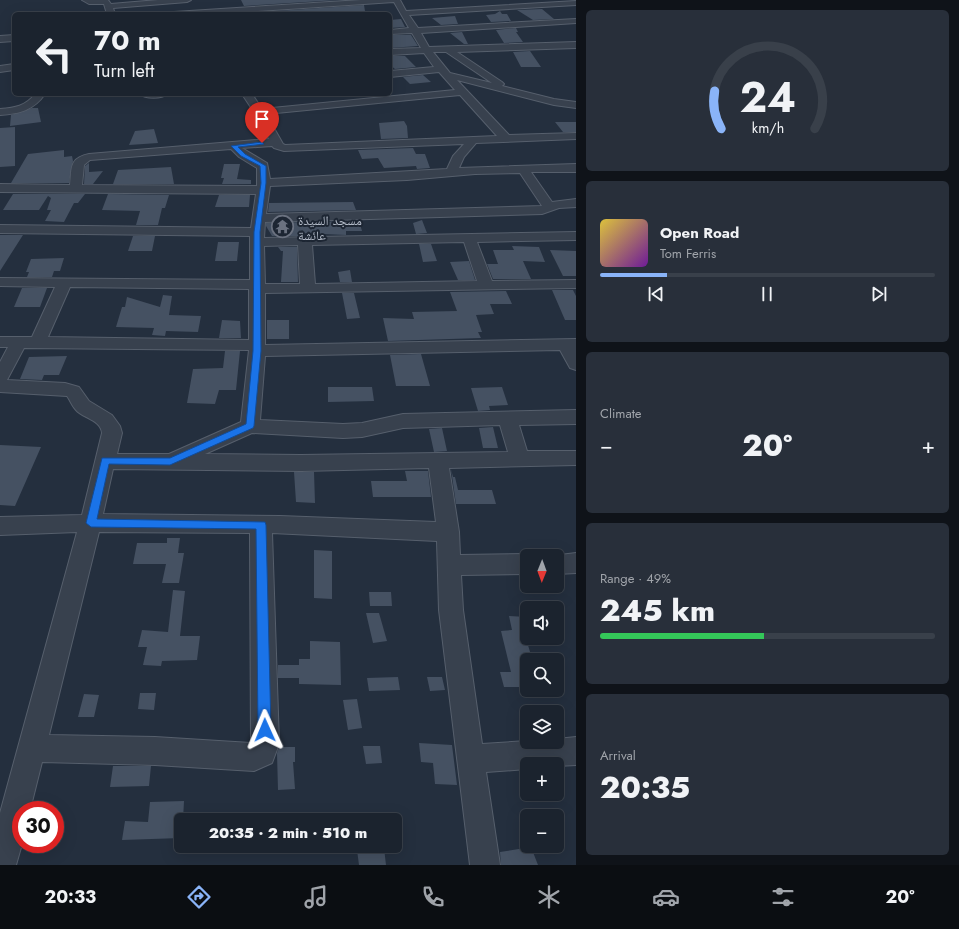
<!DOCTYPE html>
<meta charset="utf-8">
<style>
body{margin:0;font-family:Jost,"Noto Naskh Arabic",sans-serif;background:#282f3a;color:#f1f3f6;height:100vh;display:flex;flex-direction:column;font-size:15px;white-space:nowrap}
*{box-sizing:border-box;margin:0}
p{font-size:13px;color:#a0a4aa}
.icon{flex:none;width:22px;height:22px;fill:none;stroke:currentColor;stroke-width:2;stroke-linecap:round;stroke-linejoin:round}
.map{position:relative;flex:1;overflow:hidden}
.details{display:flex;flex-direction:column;gap:10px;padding:10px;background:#0f1319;width:383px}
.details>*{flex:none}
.banner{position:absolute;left:12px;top:12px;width:380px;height:84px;border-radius:6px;box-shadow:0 4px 16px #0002,0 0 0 1px #39404a;background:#1b232e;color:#f1f3f6;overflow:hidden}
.needle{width:26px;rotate:181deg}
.tools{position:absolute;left:520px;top:549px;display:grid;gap:8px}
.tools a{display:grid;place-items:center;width:44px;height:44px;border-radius:6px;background:#1b232e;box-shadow:0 4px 16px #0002,0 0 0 1px #39404a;font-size:20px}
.speed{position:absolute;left:12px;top:801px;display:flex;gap:8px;font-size:20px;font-weight:700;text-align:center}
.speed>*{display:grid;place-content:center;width:52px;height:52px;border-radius:50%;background:#1b232e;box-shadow:0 4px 16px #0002,0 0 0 1px #39404a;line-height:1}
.speed .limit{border:6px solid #d22;background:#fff;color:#111}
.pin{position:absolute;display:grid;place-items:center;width:34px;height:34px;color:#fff;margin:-41px -17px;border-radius:50% 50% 50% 0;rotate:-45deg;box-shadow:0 0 4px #0007}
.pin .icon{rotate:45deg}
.me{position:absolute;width:44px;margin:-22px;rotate:359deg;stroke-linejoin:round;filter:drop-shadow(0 0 3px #0008)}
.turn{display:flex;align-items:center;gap:14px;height:84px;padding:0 16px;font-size:18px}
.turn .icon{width:52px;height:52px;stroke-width:2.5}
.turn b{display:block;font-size:28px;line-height:34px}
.big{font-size:30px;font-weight:800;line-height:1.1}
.details .card{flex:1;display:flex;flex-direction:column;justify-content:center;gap:6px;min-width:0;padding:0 14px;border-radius:6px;background:#282f3a}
.details .dial{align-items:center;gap:0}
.dial svg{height:104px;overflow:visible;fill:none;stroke:#39404a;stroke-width:7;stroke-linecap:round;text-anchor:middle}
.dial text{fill:#f1f3f6;stroke:none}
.song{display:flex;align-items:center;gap:12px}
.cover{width:48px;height:48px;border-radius:6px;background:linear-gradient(135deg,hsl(50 70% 55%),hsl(280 70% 35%))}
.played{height:4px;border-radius:2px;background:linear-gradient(90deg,#8ab4f8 20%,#39404a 20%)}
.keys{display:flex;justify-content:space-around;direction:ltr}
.heat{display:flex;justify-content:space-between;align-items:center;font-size:22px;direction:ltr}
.charge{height:6px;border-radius:3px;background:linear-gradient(90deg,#34c759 49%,#39404a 0)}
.trip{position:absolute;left:174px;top:813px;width:228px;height:40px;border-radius:6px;background:#1b232e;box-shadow:0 4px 16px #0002,0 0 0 1px #39404a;font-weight:800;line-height:40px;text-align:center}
.tab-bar{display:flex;height:64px;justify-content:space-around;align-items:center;background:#0b0e12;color:#a0a4aa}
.tab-bar .icon{width:28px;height:28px}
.tab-bar .active{color:#8ab4f8}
.tab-bar b{font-size:18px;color:#f1f3f6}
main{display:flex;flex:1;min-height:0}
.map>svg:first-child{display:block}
.building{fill:#455162}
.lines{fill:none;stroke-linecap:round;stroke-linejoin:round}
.street-casing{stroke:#565f6c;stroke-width:2}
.street{fill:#38414e;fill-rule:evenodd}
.route{fill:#1a73e8;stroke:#114b97}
.labels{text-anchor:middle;stroke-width:4;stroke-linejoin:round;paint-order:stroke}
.far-poi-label{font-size:13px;fill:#b4bcc9;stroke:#1d2633;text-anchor:start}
</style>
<main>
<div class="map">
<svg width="576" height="865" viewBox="0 0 576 865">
<rect width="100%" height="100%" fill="#242f3e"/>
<path class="building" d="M241,0H338L244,6Z
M364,5L365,11L338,12L339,13H247Z
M542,9L554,19L533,20L517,10Z
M500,11L502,14H507L511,21L491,22L486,15L495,14Z
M455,16L458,24L441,25L432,18Z
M401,19L405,27L390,28V20Z
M516,28L518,32H516L523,42L504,43L496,30Z
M462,32L468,44H464L450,33Z
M390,35H411L418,46L390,48Z
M530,51L541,67H521L513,52Z
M390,56H405L416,67L395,69L390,65Z
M423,75L431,82L410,84L403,77Z
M32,108H38L41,122L10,126L11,115Z
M404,121L407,126L408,138L381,139L379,123Z
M555,122H576V132H563Z
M15,127V166L0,167V128Z
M154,129L158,143L129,145L135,131Z
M413,148L416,154H425L430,168L417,169L416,166L384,168L378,158L362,159L358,150Z
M64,150V157L72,156L73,161L69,183H11L28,154Z
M89,163V172L103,171L93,184H84L85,166Z
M224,164H240L237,179L251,180V184H222L224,178H221Z
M171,167L174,184H113L118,170Z
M13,194H85L78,203H74L64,222L45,221L51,210H47L51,198L48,196L39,210H3Z
M108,194L169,195L165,208H162L158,225H136L140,211L102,210Z
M219,195H250L249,207H215Z
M353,202L356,210L268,212L269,203Z
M422,220L427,233L416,234L413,223Z
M359,221L362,231H346V235L300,233V236H272L266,226V223Z
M0,235H23L0,271Z
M133,236H155L152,251H128Z
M218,242H239L237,261H215Z
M419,244H431L437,261L423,262Z
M512,246L539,247L545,262L523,261L531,279H493L487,264H498L493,250H514Z
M278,247H297L298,282H281L283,251H281Z
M550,250L576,251V276H563Z
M64,258L60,271H54L52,277H27L29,272H26L31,259Z
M469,261L475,280H458L450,262Z
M350,270L352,282H340L338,272Z
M22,288H47L40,307H14Z
M552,290H573L576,296V320H565Z
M506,291L512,304H490L494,314L476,315L482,332H478L481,338L388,341L383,318L414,319L412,312L457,311L450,292Z
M342,293H354L360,318L347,319Z
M163,295L172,296L169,315L201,316L198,332L166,331L165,336L152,335L154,328L116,327L122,307H125L127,297L160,307Z
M222,320L240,321L241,338H219Z
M267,320H289V339H267Z
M225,351H240L236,390H219L215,404L187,403L193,369L223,368Z
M421,354L430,386H396L390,355Z
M67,356L59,375H44L42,380L20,379L29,357Z
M328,387H372L374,401L328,402Z
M502,387L508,405L489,406L490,410L478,411L471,388Z
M493,427L498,448H483L479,428Z
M442,428L447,451L434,452L429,429Z
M0,445L41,447L15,506L0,505Z
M451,469L453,477H455L458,490H492L496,504H456Z
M405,471H428L431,497H373L371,481H407Z
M294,472H314L315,503L296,502Z
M167,538H180L178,553H184L179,583H162L166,564H133L137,543H167Z
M314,550L332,551V599L314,598Z
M173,590L185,591L180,636H200L197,660L162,661L161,666L143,665L147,647H138L142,630L168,632Z
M369,592H391L392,606H370Z
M366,613H379L387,641L373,643Z
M509,616L527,617V642L531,655H527V687H504L500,672H511L501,631L512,630Z
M310,641L340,642L341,685L299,684V678H278V665H299V659H310Z
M398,677L400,690L369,691L367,678Z
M427,677H442L445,690L430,691Z
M140,693H156L154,710L138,709Z
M84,694L99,695L94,717H78Z
M357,699L362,728L348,730L343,700Z
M419,743L452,745L457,785L435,784L433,763L421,762Z
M363,746H380L382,763L366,764Z
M279,747H295V762H293L295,789L278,790L277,753Z
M113,766H151L149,786L110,787Z
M184,801L183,820H181V838L122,840L125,821L148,822L150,802Z
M531,847L538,865H501L500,852Z
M384,848L386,865H359L357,850Z"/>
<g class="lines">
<defs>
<path id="street" d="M82,0H108L111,4L158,0H191L187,2L113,8L115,14H107L104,4H89Z
M361,0H400L406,11L576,1V5L409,15L418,28L576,19V23L421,33L429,47L576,42V48L457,52L502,82L504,84L502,86L554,99L576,102V108L554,105L457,80L509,135L576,133V139L476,143L464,157L459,168L576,164V172H531L552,202L576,199V207L559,208L542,214L265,222L264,238L576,232V240L477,242L492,281L576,280V288L265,293V345L576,339V370L570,368L560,350L265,356L260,420L343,424L362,423L403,414L576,410V424L519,425L527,451H576V465L449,468L459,532L460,555L527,554L532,556H527V574L461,575L463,610L482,744L527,741L557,742V739L576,737V765L557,766V764H527V769L486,772L500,865H470L439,610L437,541L272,533L279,744L272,763L254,771L155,765L42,762L30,810H21L22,844L16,865H0V813L77,532L0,535V517L82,515L102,433C101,420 83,418 76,410C72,406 70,400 67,396L0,392V362L8,347H0V337H32L55,287L0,286V278L250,280V236L0,233V225L251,228L256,194L0,192V184L70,185C72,168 69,158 89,154L269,139L264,127L242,94H252L262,109L455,90L439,72L390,77V71L434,67L424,53L390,55V49L421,48L412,33L390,34V30L409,28L394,2L210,14H170L174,12ZM433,52H446L492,83L450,73ZM460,95L497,136L285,145L283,144L266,114ZM464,144L453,156L447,169L270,179L267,163L242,148L272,146L274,148L284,151ZM231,149L239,157L257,168V186L82,185L84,165L90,160ZM520,173L542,206L266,214L270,186L407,180L475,174ZM464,242L477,281L315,284L312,245ZM298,245L300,284H265L264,246ZM70,287L249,289V340L48,337ZM24,348L249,350L241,422L169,454H117L122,433L120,426L112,415L89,401L79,387L65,383L7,380ZM500,425L508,452L301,455L205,454L252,433L343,438L362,437L403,428ZM429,468L436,522L280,516L103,514L113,469L301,471ZM99,532L250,533L251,743L155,737L49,735Z
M14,35V41L0,42V36Z
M14,64V70L0,72V66Z
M35,94H45C34,110 19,114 0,115V109C14,108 26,106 35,94Z
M140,94H167C162,99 145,99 140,94Z
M576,553V573L557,574V556H552Z"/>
</defs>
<use href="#street" class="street-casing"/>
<use href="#street" class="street"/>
</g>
<path class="route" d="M262,142L264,144L238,147L245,154L266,166V183L260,232L261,351L254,426L253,428L170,465L109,464L97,519L265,522L266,525L271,730L269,734L265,736L260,734L258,730L256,529L91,527L86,523L102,458H170L246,424L253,351L254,232L261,183L260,166L241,156L231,146Z"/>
<defs>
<symbol id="temple-ring" viewBox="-11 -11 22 22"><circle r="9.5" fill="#1d2633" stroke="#6b7280" stroke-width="1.5"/><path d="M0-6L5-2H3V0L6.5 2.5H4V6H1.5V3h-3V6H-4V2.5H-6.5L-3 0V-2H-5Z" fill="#6b7280"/></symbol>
</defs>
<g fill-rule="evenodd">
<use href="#temple-ring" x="270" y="214" width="25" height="25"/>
</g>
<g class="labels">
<g class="far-poi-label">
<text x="298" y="225">مسجد السيدة<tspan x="298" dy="15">عائشة</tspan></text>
</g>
</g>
</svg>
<div class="tools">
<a><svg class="needle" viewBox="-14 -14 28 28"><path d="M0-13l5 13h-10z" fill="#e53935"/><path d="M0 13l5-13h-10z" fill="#a0a4aa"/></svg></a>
<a><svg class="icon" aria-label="sound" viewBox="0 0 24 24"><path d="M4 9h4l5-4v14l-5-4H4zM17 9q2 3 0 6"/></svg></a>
<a><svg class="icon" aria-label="search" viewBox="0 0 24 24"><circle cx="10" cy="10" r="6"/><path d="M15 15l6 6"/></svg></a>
<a><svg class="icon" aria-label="layers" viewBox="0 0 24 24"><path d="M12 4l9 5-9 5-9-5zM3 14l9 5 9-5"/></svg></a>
<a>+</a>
<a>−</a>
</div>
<div class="speed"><div class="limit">30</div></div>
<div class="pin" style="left:262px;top:143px;background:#d93025"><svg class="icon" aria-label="arrive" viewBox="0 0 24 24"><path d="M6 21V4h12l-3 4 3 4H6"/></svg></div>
<svg class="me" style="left:265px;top:730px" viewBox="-20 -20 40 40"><path d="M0-17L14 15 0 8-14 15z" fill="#1a73e8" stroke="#fff" stroke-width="4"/></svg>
<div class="trip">20:35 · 2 min · 510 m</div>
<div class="banner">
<div class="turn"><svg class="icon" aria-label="left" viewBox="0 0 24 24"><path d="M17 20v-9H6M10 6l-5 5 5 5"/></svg><div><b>70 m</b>Turn left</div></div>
</div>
</div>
<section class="details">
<div class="card dial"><svg viewBox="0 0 100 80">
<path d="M14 69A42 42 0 1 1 86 69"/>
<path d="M14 69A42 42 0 0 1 9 40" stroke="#8ab4f8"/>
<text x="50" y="56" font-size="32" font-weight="700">24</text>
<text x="50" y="72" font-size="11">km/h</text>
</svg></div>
<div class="card">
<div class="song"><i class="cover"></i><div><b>Open Road</b><p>Tom Ferris</p></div></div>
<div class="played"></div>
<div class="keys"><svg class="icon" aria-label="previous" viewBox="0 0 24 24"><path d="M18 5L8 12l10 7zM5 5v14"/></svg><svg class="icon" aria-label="pause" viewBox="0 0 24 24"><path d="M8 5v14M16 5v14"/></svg><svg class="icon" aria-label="next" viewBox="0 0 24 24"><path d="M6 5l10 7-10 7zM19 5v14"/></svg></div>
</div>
<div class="card"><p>Climate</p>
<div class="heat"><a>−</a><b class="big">20°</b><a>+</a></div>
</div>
<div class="card"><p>Range · 49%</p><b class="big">245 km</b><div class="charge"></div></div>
<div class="card"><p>Arrival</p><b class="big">20:35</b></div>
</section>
</main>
<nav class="tab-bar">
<b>20:33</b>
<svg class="icon active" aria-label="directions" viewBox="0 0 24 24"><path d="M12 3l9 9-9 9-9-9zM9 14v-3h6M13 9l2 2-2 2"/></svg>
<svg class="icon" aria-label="music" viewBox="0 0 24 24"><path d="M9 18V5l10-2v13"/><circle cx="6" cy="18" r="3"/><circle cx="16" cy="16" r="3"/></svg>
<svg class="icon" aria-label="phone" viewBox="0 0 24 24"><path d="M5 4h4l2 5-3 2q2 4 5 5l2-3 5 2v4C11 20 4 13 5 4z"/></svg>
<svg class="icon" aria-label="climate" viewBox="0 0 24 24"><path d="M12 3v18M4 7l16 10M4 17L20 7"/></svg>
<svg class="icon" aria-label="car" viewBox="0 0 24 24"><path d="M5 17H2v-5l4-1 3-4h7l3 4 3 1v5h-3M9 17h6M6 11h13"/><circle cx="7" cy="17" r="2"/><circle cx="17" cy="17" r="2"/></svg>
<svg class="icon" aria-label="filters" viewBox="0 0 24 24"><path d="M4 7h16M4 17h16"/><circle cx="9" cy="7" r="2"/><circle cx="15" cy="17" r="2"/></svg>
<b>20°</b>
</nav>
